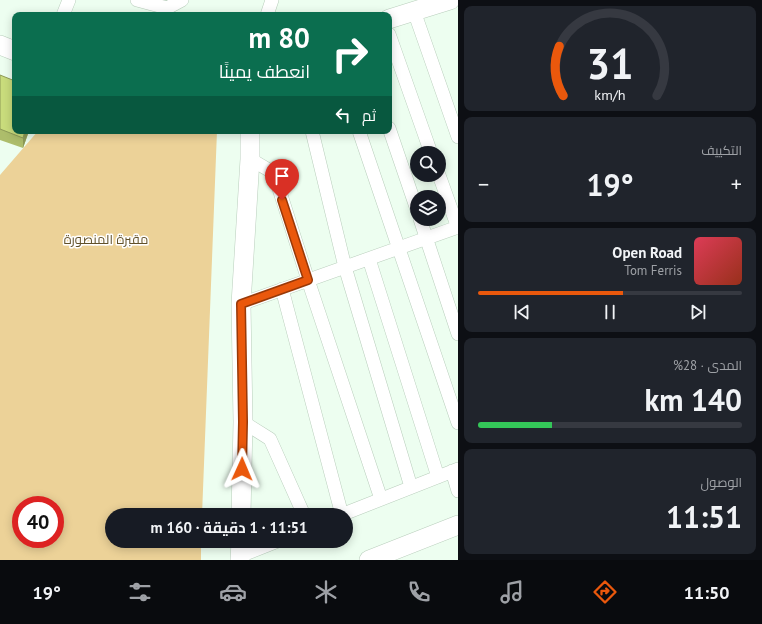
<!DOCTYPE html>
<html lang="ar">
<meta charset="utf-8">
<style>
body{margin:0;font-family:"PT Sans",Cairo,sans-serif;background:#20242c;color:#f1f3f6;direction:rtl;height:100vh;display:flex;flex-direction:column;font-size:15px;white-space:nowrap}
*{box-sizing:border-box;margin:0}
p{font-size:13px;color:#9ea1a6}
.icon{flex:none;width:22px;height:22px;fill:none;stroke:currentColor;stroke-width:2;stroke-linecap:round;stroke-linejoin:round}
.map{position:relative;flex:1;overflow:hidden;direction:ltr}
.panel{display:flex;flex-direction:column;gap:6px;padding:6px;background:#0d0f14;width:304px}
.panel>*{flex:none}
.top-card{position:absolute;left:12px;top:12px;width:380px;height:122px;border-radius:8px;box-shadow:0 2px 10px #0003;direction:rtl;background:#0b6e4f;color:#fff;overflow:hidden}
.fabs{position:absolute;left:410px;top:146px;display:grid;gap:8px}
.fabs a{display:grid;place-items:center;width:36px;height:36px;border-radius:50%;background:#171b24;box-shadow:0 2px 10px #0003;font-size:20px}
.speed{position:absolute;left:12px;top:496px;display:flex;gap:8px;font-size:20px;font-weight:700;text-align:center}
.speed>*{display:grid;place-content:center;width:52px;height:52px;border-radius:50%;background:#171b24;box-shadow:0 2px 10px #0003;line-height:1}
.speed .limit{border:6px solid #d22;background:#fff;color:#111}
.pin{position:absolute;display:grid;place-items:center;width:34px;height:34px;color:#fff;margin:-41px -17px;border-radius:50% 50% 50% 0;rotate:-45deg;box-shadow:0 0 4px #0007}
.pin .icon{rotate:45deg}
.me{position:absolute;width:44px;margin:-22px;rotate:1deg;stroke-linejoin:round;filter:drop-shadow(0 0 3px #0008)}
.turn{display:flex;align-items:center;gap:14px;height:84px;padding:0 16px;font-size:18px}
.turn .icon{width:52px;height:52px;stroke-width:2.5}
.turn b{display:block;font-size:28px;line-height:34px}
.then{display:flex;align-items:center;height:38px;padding:0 16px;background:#0003;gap:8px;font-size:15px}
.big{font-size:30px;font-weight:700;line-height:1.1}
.panel .widget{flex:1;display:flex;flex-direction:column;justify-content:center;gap:6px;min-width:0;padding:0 14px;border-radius:8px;background:#20242c}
.panel .dial{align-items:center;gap:0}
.dial svg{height:104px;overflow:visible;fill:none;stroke:#363941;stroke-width:7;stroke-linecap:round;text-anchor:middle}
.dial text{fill:#f1f3f6;stroke:none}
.song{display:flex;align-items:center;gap:12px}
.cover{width:48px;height:48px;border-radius:6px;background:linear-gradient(135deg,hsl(350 70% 55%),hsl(10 70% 35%))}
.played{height:4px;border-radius:2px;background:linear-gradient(90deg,#ea580c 55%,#363941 55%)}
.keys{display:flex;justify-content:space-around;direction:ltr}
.heat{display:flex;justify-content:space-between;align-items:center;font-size:22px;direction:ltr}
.charge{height:6px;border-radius:3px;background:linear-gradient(90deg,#34c759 28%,#363941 0)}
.trip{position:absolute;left:105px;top:508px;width:248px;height:40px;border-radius:20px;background:#171b24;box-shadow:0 2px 10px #0003;font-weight:700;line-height:40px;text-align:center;direction:rtl}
.tab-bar{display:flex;height:64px;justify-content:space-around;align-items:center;background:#090b0e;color:#9ea1a6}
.tab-bar .icon{width:28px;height:28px}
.tab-bar .current{color:#ea580c}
.tab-bar b{font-size:18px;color:#f1f3f6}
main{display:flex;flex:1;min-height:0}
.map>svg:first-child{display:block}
.green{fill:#ecd298;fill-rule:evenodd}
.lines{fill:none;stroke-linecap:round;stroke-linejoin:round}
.street-casing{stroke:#b9cebc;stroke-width:14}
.secondary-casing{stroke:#b9cebc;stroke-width:20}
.street{stroke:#fff;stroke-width:13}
.secondary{stroke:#fff;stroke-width:19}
.wall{fill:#adbd6b}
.shaded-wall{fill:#8d9a57}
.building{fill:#c9dc7c;stroke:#8d9a57}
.route-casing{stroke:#983908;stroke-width:10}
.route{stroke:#ea580c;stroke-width:7}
.labels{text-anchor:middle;stroke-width:3;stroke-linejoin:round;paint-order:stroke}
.park-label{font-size:13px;fill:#615028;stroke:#fff}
</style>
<main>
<section class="panel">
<div class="widget dial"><svg viewBox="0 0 100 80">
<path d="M14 69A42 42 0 1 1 86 69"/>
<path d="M14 69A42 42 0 0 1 11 31" stroke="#ea580c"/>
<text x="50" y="56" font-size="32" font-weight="700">31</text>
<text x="50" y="72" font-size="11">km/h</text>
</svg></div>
<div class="widget"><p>التكييف</p>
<div class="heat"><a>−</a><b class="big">19°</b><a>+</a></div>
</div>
<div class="widget">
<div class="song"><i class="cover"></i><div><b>Open Road</b><p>Tom Ferris</p></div></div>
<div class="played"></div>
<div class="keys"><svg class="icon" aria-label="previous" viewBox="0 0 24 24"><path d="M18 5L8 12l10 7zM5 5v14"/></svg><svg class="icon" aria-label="pause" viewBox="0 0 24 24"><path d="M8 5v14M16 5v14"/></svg><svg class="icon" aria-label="next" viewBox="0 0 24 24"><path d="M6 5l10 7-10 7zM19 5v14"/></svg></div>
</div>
<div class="widget"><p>المدى · 28%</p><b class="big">140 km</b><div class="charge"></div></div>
<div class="widget"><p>الوصول</p><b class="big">11:51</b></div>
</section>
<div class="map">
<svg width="458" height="560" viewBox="0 0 458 560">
<rect width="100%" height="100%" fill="#edfef0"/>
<path class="green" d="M38,131H217L202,515H112V541H201V560H0V175ZM21,505H55V539H21Z"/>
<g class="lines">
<defs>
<path id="street" d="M137,0L167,8L182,0
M414,11L458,137
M63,15L69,0
M267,15L272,0
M389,34L431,153
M389,128L417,210
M312,131L345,267L411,487
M359,131L458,423
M250,159L274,173L308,280L381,499
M439,175L458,228
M420,219L458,334
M369,259L438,477
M282,289L342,515
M241,304L458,227
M243,422L270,439L304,515
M452,471L458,491
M341,515L458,469
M240,556L278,541"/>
<path id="secondary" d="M389,19L450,0
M0,45L15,51
M241,515L243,422L241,304L250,159V131
M240,560L241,541
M369,560L458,525"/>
</defs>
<use href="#street" class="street-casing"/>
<use href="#secondary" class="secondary-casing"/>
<use href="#street" class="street"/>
<use href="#secondary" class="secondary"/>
</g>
<path class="wall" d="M0,75L15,131H29L23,148L0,140Z"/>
<path class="shaded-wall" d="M25,131H29L23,148V138Z"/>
<path class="building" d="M0,75L15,81V131H25L23,138L0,129Z"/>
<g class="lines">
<defs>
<path id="route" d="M242,469L243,422L241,304L308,280L282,200"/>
</defs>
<use href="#route" class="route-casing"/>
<use href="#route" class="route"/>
</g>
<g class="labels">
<g class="park-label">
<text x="106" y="244">مقبرة المنصورة</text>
</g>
</g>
</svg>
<div class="fabs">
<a><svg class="icon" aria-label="search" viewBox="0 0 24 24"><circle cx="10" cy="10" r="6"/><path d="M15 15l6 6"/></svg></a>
<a><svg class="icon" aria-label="layers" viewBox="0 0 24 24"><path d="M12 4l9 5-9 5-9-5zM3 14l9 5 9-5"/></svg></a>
</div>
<div class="speed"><div class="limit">40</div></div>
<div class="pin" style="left:282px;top:200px;background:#d93025"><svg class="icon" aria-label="arrive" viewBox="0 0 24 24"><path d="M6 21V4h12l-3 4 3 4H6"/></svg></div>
<svg class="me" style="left:242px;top:469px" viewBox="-20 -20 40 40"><path d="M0-17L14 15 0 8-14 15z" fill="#ea580c" stroke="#fff" stroke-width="4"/></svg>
<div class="trip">11:51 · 1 دقيقة · 160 m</div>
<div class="top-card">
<div class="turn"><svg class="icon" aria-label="right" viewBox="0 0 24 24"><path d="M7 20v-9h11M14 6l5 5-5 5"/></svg><div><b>80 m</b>انعطف يمينًا</div></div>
<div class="then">ثم<svg class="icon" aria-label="left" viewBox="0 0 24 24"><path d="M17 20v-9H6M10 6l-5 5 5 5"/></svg></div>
</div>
</div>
</main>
<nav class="tab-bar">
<b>11:50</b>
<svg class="icon current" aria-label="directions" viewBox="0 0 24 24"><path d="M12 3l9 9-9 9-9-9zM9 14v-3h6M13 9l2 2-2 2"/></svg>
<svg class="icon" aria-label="music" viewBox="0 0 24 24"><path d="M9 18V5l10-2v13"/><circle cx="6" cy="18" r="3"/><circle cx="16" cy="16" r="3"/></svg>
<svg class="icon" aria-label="phone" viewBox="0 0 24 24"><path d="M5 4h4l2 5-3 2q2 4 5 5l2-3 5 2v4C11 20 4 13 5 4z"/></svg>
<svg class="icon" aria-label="climate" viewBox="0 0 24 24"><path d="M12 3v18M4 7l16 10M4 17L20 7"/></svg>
<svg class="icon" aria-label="car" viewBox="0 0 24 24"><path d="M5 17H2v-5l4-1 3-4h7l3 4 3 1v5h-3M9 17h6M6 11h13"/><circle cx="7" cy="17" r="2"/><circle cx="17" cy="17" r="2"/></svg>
<svg class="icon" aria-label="filters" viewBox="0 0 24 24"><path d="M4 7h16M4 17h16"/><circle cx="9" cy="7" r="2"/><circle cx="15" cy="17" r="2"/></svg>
<b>19°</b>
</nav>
